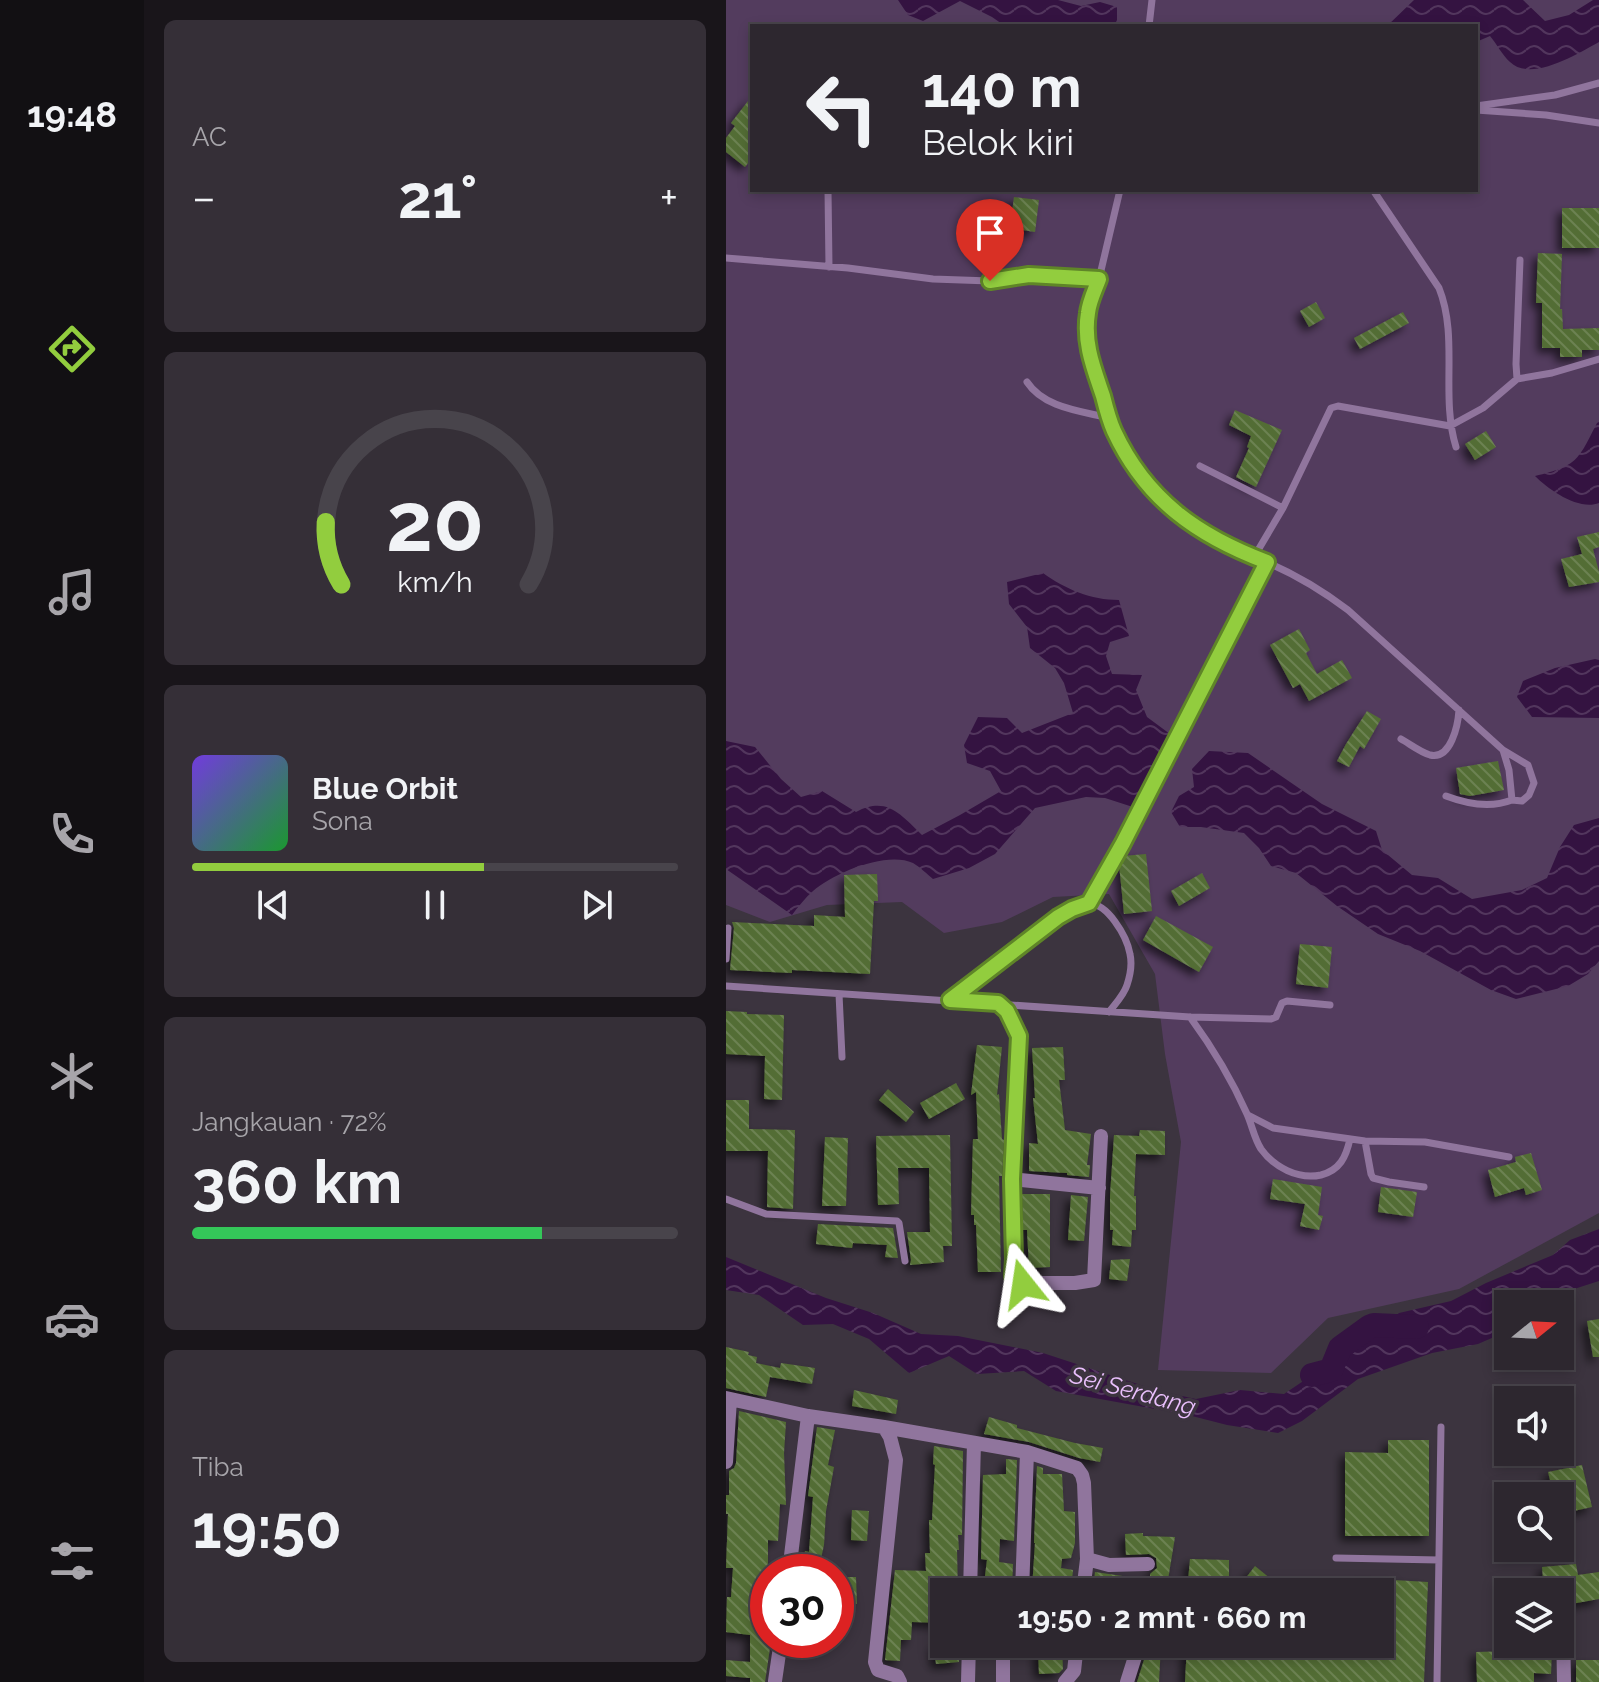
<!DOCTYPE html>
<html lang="id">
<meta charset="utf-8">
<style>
body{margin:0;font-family:Raleway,sans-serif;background:#352f37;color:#f1f3f6;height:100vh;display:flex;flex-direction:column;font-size:30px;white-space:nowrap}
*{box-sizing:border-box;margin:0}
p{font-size:26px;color:#a7a5aa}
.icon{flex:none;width:44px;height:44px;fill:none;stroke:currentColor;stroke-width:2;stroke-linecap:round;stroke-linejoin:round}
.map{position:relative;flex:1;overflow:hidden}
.details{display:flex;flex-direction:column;gap:20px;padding:20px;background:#19151a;width:582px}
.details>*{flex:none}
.hud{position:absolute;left:24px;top:24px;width:728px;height:168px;border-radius:0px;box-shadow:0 4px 12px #0003,0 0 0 2px #48444b;background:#2d272f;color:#f1f3f6;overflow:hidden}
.needle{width:52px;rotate:72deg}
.fabs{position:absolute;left:768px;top:1290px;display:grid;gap:16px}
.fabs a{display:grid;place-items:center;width:80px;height:80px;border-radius:0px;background:#2d272f;box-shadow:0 4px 12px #0003,0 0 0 2px #48444b;font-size:40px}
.speed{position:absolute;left:24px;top:1554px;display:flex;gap:16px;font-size:40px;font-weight:700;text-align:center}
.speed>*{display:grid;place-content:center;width:104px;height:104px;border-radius:50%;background:#2d272f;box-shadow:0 4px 12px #0003,0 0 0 2px #48444b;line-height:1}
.speed .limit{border:12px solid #d22;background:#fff;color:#111}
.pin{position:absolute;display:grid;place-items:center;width:68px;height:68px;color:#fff;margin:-82px -34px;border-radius:50% 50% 50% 0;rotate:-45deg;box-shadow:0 0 8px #0007}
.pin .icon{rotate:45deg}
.me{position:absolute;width:88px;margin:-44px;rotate:345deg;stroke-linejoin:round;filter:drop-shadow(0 0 6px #0008)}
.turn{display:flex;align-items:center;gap:28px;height:168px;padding:0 40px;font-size:36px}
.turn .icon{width:104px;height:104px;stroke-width:2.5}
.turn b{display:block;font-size:56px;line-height:68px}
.big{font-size:60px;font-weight:700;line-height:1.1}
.details .card{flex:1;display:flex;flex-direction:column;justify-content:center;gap:12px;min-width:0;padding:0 28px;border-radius:12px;background:#352f37}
.details .dial{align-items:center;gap:0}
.dial svg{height:208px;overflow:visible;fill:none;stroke:#48444b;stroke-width:7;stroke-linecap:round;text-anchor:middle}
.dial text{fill:#f1f3f6;stroke:none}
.song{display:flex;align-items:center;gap:24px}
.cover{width:96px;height:96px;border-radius:12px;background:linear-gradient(135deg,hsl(260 70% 55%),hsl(130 70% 35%))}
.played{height:8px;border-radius:4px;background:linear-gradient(90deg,#92cd3e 60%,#48444b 60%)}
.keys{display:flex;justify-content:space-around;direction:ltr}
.heat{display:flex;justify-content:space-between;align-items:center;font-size:44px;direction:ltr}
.charge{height:12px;border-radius:6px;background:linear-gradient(90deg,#34c759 72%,#48444b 0)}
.trip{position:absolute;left:204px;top:1578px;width:464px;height:80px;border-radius:0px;background:#2d272f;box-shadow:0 4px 12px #0003,0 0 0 2px #48444b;font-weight:700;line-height:80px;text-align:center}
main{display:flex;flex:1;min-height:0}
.menu{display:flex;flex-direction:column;width:144px;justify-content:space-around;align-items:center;background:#121013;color:#a7a5aa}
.menu .icon{width:56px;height:56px}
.menu .on{color:#92cd3e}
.menu b{font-size:36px;color:#f1f3f6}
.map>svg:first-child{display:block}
.grass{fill:#533c5e;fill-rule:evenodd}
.water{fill:url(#water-waves)}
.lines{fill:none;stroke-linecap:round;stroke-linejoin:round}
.river{stroke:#341341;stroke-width:24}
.building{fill:url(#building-back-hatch);filter:url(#shadow)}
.lane{stroke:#90759d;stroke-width:7}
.street{stroke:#90759d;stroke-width:14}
.route-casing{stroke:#5f8528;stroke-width:20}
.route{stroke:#92cd3e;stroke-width:14}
.labels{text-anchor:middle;stroke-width:7;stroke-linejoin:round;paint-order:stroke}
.water-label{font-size:24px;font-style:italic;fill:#e9bffc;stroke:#3c343f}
</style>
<main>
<nav class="menu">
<b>19:48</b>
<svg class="icon on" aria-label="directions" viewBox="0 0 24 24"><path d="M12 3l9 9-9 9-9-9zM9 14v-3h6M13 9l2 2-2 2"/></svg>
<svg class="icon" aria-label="music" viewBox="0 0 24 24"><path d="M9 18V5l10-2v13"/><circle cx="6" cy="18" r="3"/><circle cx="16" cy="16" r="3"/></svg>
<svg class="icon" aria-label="phone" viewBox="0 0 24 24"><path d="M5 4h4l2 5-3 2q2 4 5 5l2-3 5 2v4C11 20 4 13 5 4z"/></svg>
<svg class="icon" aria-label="climate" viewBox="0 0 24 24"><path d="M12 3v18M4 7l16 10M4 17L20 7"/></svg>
<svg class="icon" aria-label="car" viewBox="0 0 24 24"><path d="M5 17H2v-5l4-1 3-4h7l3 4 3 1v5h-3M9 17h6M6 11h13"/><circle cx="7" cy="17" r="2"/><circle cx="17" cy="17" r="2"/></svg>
<svg class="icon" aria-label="filters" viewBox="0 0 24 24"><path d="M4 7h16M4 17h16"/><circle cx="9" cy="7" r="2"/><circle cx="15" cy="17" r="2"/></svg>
</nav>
<section class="details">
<div class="card"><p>AC</p>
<div class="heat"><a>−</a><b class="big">21°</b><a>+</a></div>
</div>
<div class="card dial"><svg viewBox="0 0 100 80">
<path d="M14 69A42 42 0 1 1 86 69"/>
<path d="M14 69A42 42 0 0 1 8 45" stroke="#92cd3e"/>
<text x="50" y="56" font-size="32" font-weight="700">20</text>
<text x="50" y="72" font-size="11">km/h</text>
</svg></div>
<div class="card">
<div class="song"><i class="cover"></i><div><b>Blue Orbit</b><p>Sona</p></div></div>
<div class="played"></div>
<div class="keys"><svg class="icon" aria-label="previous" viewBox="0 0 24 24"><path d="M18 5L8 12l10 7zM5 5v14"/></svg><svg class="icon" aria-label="pause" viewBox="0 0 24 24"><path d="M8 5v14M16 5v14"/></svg><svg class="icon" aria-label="next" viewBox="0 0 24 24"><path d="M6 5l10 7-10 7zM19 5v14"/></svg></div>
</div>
<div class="card"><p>Jangkauan · 72%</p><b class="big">360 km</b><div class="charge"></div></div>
<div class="card"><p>Tiba</p><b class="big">19:50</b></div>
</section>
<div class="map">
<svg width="873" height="1682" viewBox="0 0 873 1682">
<defs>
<pattern id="water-waves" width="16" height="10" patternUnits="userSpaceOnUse" patternTransform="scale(2)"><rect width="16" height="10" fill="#341341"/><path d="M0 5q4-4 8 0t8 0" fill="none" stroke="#52365d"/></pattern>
<pattern id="building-back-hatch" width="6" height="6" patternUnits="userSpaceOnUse" patternTransform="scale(2)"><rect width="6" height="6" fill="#536d34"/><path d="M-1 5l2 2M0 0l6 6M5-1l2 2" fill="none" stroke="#6c8252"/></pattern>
<filter id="shadow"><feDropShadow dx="-5" dy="5" stdDeviation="4" flood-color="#0009"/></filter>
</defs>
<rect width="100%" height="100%" fill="#3c343f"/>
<path class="grass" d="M0,0H873V1213L733,1289L602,1318L545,1373L432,1370L455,1142L439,1054L429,974L383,894L327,897L276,922L218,933L176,902L101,905L44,922L0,905ZM26,26H750V190H26Z"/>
<path class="water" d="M172,0H332L355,6L374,2L391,7V20L388,26H279L266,17L234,1L197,21L182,15Z
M688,0H797L819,21L843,15L867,0H873V42C853,53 805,83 784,62C776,55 771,44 764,36L750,42V26H661Z
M873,422V503C853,511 823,490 809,476C852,466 852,460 871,423Z
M317,573C339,589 365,600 393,600L403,636L384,642L380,656L386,674L416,675L410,690L421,717L444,734L413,809L379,798L360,797L309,808L269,854L243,868L207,879C201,874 194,867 187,863C160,851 108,873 87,891C79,898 72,907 66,915L0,869V741L29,747L55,779L75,797L96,791L130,812C161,796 174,814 196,835L234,815L275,791L264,771L241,763L238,745L252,717L281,718L296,733L347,713L338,683L329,668L304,648L301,627L283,604L281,582Z
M869,659L873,660V718L806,717L791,697L797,681L829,668Z
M483,751L522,753L596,804L650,831L656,850L686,875L712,878L746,899L796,890L821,878L834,847L848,825L873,818V961L862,974L842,986L790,999L765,990L694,951L652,934L611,906L570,873L545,866L533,848L518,833L475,827H454L445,812L453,796L468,787L466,769Z
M873,1229V1281L845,1290L828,1304H782V1331L752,1344L706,1353L632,1379L576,1421L552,1433L501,1425L462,1415L330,1391L298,1371L251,1374L223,1356L183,1373L143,1339L107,1324L77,1325L33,1295L0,1290V1257L100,1298L147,1313L195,1334L232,1336L317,1353L433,1391L470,1399L514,1390L558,1394L650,1332L673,1313L725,1301L760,1283L827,1255L844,1240Z"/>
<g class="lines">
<path class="river" d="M586,1375L605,1370L614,1348L643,1327L648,1325L691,1327"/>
</g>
<path class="building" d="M26,96V158L19,167L0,152V138L9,126L5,123Z
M288,197L313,200L309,232L284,228Z
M836,208H873V248H836Z
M812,253L836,254L834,309H836L837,329L873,328V350H856V357H834V348H816V303H810Z
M590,302L599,318L583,327L574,311Z
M677,312L683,323L634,349L628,338Z
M509,410L556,430L530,487L510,477L523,448L521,447L525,436L503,425Z
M760,431L770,447L749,460L739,444Z
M873,532V547L867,549L873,572V582L843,587L835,559L856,554L851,537Z
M573,629L584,650L580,653L591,674L616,660L626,678L583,701L574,684L567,688L544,645Z
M641,711L655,719L638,749L634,746L623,767L611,761L620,744Z
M772,761L778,790L744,796L734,794L730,768Z
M420,854L426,911L398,914L393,864L397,856Z
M476,873L484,888L453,906L445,891Z
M151,874L152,901H148L144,974L66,970V973L4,970L8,928L6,922L88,926V915L119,917L118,875Z
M430,916L487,947L473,972L417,940Z
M574,944L606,947L602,988L570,984Z
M0,1011L21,1012V1014L58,1015L56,1100L38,1099L39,1056L0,1054Z
M251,1045L276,1047L271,1095L273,1094L276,1139L278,1140L276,1176H273L275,1272H252L250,1225H248V1215H245L247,1139H252L250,1092L245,1095Z
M337,1047L339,1080H333L339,1130L365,1134L361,1165H364L363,1177L341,1175V1173L303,1171V1143L312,1144L307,1098H309L306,1048Z
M230,1083L239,1099L203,1119L194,1103Z
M162,1089L188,1112L180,1122L153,1100Z
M0,1100H23V1129L69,1130L67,1209L41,1207L42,1151H0Z
M414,1130L439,1131V1155L410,1154L408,1196H410V1230H406L405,1247L386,1245L387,1230H384V1196L388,1135L413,1136Z
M224,1135L226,1246H217L218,1262L184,1265L185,1260L181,1232H204L203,1168H172L173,1204L152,1205L150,1136Z
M99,1137L122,1138L120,1206H96Z
M805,1153L816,1190L800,1195L798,1188L769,1197L762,1170L790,1162L789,1157Z
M547,1179L596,1187L592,1215L597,1216L593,1230L574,1226L579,1204L544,1199Z
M655,1187L691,1192L687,1217L652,1212Z
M296,1194H324V1267L303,1268L301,1230H297Z
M345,1195L362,1197L358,1241L342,1240Z
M92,1224L167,1228L172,1258L159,1257L161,1245L127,1243L126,1248L90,1244Z
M404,1259L401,1281L383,1279L385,1260Z
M873,1319V1357H867L861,1321Z
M0,1347L23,1352L22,1355L31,1357L30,1363L54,1368L55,1363L89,1368L86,1384L44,1377L40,1397L0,1388Z
M128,1390L172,1400L170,1414L126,1406Z
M13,1411L60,1422L58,1453L60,1505L54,1504L52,1541L42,1540V1593L31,1592L30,1613L42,1614L39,1640H44V1648L39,1682H24V1678L0,1676V1660L24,1662V1635L0,1632L1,1597H5L7,1568H0L2,1514H0V1495H3V1471L8,1468L10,1463Z
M263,1417L291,1425V1428L349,1443L377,1448L374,1462L353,1458L303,1442L258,1434Z
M91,1427L109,1430L102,1465L108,1467L100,1511L98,1545L92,1572H76L79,1551L83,1552L87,1497L82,1496Z
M662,1440H703V1536H619V1452L662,1453Z
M208,1446L237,1451L236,1535H232L233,1550H231L232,1592H218V1623L186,1622L185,1640H175L174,1661L159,1660L169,1570L200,1571L199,1553H204L203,1520H206L209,1465L207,1464Z
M280,1459L291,1460L288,1541L274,1539L273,1562L287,1564L286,1589L276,1587V1592H257L261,1560L255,1559L257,1475L280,1474Z
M856,1465L866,1507L834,1514V1496H828L822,1472Z
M311,1466L317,1468V1474H336L338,1511L349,1512V1543L345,1558L336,1559L335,1568L347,1570L346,1580L335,1579L332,1592L306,1589L309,1543H308Z
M126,1510L143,1511L141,1541L125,1540Z
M417,1533V1536L449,1537L440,1592H367L369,1572L424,1580V1574L431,1568L430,1558L423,1554L400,1555L399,1534Z
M464,1559L503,1560V1592H461Z
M850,1564L852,1575L873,1572V1599L834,1606V1592H818L816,1567Z
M529,1566L561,1592H509Z
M110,1577H130L131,1604H110Z
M632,1578L702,1582L698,1682H459L461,1644H654V1592H631Z
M229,1644L230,1651H233V1662L210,1664L208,1646Z
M423,1644H435L433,1682H411Z
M336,1648L337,1669L333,1673L313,1674L312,1649Z
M826,1650L825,1674L808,1673V1682H751L750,1652Z
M850,1660H873V1682H850Z"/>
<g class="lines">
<path class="lane" d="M423,26L426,0
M750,106L829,95L873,83
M750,110L820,115L873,123
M102,190L103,267
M394,190L373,279L362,311L360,335L363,354L387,429L401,456L429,493L467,526L498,545L528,557L557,508L474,466
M647,190L713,288C733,338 714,395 730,447
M0,258L122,268L207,279L264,281L303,275L373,279
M794,260L790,364L791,379L826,373L873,359
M301,382C318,408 355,411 383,418
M557,508L605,408L612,406L724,426L757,408L791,379
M528,557C562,570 593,588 622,610L777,750L802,765L808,783L803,795L796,801L786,800L783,770L777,750
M675,739C684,744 694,752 704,755C725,760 732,725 733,710
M720,796C741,804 765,808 786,800
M363,903L397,843L541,562
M0,959L2,928
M0,986L464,1017L545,1019L550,1017L556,1003L561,1001L604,1005
M113,994L116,1057
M224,1000L332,917C341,911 351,905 361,904C381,901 401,937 404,954C406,963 404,976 401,985C398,995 389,1004 383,1012
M464,1017C486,1047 506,1080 521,1114C526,1125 528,1138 535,1149C548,1167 572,1180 595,1175C614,1170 620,1157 624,1139
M522,1115L547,1128L639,1141L699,1142L783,1157
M639,1141L645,1174L647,1178L663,1182L698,1187
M0,1199L40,1214L171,1221L173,1223L179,1261
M610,1558L713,1560
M711,1682L715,1427"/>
<path class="street" d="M272,1003L281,1011L293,1036L286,1179L287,1276L291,1283H349L368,1280L375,1136
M286,1179L373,1188
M0,1398L82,1416L158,1427L301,1452L351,1468L356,1475L358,1483L361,1559L357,1592
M158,1427L164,1437L170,1460L149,1662L152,1670L171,1676L174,1682
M0,1462L4,1399
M361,1559L383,1565L422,1564
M63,1572L82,1416
M244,1592L248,1443
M296,1592L301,1452
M837,1625L838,1682
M49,1681L55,1640
M242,1682L243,1644
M277,1682V1644
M339,1682L348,1671L351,1644
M401,1682L413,1644"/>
</g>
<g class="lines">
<defs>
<path id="route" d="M264,281L303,275L373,279C369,290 363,302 362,313C357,343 368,369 377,396C380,408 383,420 388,431C420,500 472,536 541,562L397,843L363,903L346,909L332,917L224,1000L272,1003L281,1011L293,1036L286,1179L288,1259L287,1276L291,1283L297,1284"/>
</defs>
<use href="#route" class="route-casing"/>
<use href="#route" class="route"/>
</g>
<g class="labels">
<g class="water-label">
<text transform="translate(407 1391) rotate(15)" y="8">Sei Serdang</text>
</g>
</g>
</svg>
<div class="fabs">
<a><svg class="needle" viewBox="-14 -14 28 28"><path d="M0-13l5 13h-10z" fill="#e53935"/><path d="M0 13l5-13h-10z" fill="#a7a5aa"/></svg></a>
<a><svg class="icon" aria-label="sound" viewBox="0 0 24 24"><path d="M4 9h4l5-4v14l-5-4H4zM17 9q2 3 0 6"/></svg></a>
<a><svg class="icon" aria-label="search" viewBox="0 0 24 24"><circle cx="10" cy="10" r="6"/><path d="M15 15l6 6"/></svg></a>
<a><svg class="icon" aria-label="layers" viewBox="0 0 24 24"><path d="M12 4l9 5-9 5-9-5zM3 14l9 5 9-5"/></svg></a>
</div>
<div class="speed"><div class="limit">30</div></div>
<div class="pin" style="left:264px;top:281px;background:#d93025"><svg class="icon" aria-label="arrive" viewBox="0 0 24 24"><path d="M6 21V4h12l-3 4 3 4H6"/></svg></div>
<svg class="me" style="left:297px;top:1284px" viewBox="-20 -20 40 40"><path d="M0-17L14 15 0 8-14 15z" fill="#92cd3e" stroke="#fff" stroke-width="4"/></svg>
<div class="trip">19:50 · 2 mnt · 660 m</div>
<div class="hud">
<div class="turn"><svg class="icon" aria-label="left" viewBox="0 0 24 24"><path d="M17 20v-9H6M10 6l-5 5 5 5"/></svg><div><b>140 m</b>Belok kiri</div></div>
</div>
</div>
</main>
